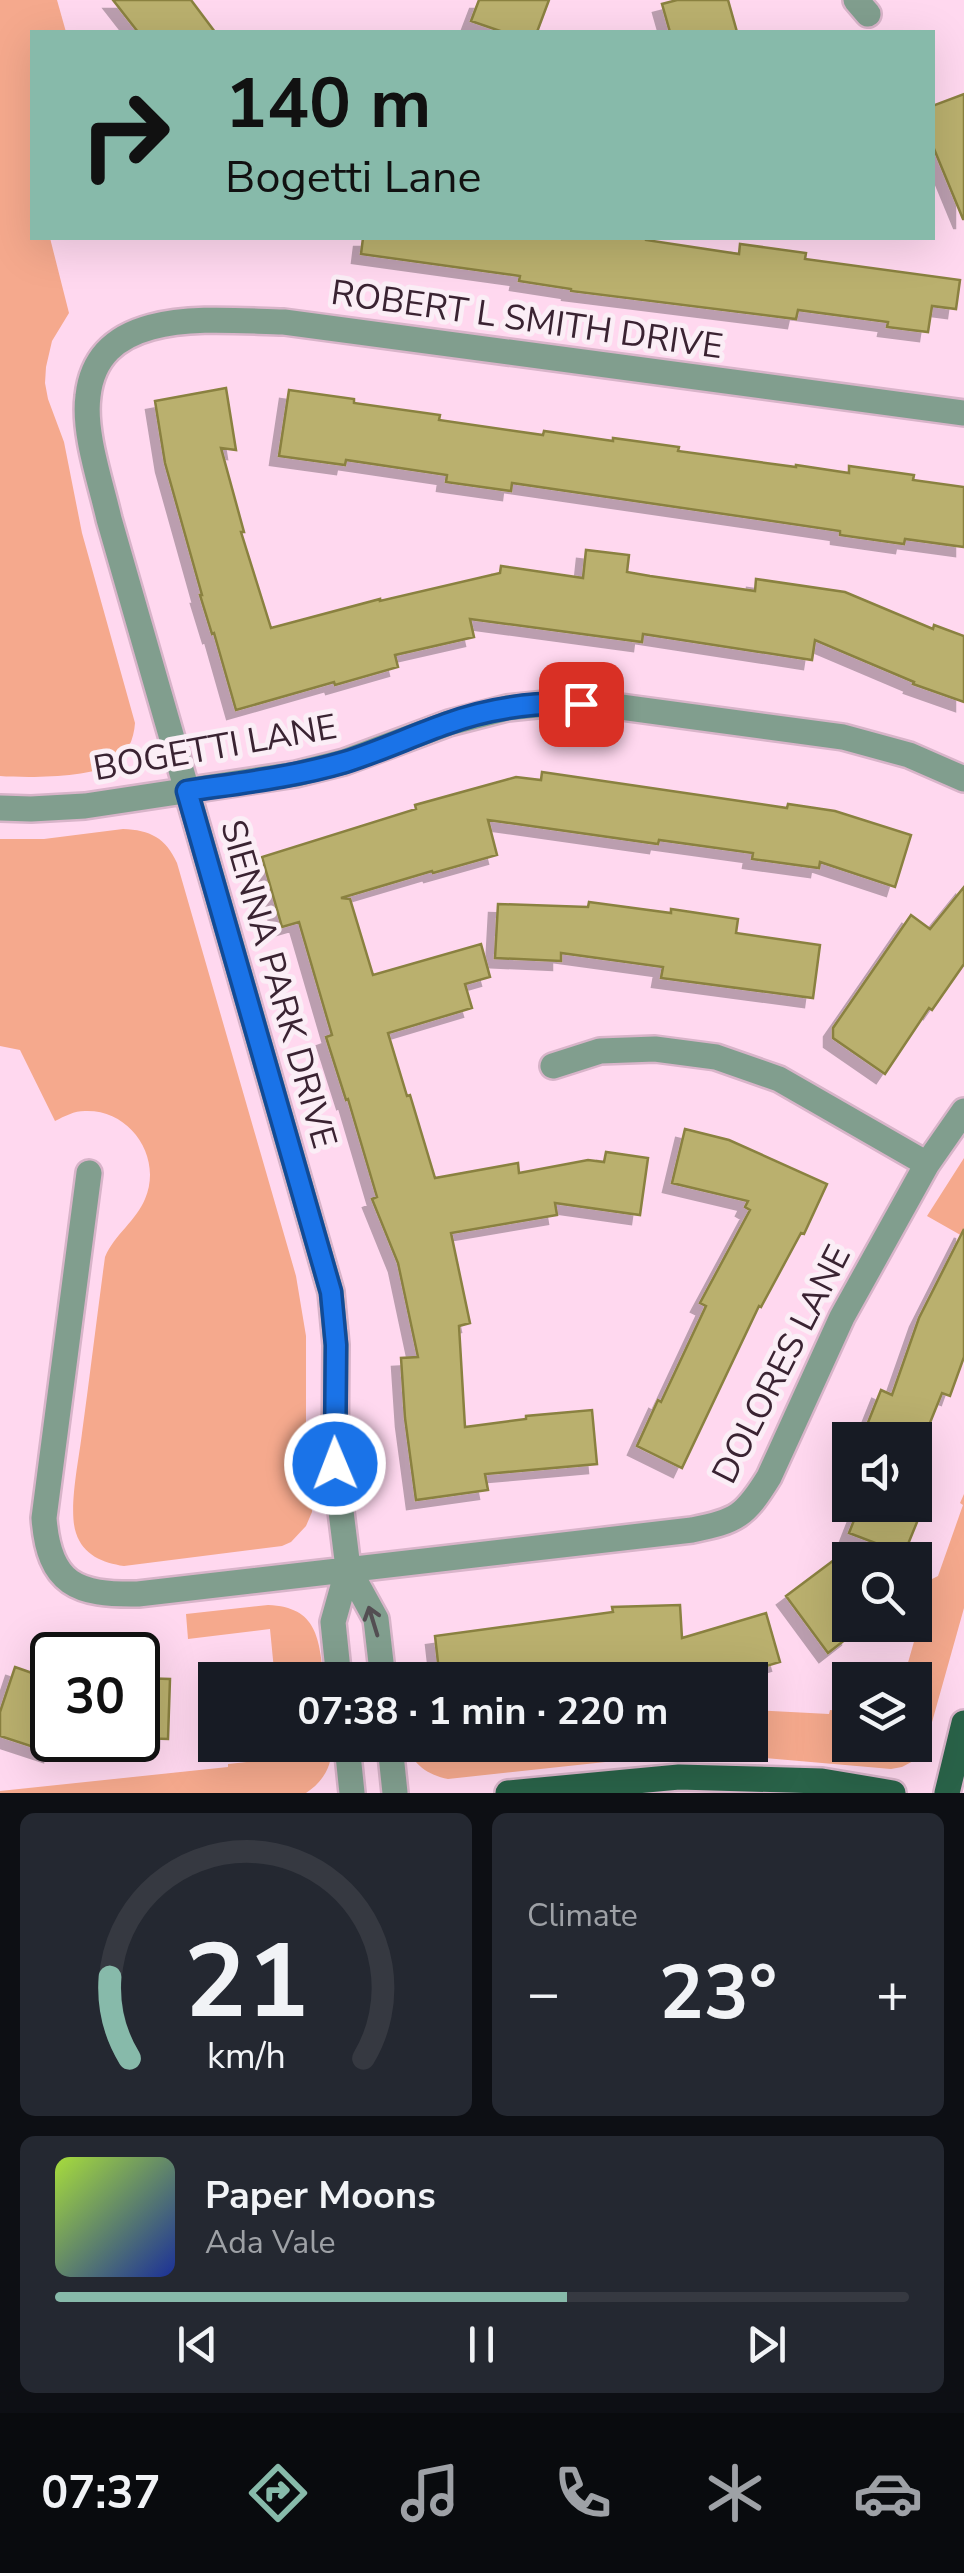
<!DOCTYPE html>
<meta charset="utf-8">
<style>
body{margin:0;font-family:"Nunito Sans",sans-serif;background:#242831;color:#f1f3f6;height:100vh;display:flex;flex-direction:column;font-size:38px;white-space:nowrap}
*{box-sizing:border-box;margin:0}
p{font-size:32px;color:#9ea1a6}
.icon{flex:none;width:55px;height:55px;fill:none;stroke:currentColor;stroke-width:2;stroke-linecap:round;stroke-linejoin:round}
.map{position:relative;height:1793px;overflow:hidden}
.side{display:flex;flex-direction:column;gap:20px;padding:20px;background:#0d0f14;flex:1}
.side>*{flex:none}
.banner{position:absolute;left:30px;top:30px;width:905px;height:210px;border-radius:0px;box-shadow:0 10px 40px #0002;background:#87baaa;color:#111;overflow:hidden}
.buttons{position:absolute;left:832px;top:1422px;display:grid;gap:20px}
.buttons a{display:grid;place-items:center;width:100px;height:100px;border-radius:0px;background:#171b24;box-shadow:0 10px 40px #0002;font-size:50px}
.speed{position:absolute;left:30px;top:1632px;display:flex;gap:20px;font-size:50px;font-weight:700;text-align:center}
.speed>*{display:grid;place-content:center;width:130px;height:130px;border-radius:50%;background:#171b24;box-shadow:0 10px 40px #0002;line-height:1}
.speed .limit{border:5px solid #111;border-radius:15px;background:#fff;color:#111}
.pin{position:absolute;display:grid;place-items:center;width:85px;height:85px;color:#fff;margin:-42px;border-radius:20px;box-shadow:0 5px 15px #0006}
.me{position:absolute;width:110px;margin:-55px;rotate:359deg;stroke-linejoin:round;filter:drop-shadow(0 0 8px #0008)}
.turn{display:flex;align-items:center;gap:35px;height:210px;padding:0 30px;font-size:45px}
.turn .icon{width:130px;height:130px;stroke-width:2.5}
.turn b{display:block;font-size:70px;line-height:85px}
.big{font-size:75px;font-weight:700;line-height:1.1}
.side .widget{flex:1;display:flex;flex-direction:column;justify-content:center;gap:15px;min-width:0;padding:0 35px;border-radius:15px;background:#242831}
.side .dial{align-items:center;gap:0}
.dial svg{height:260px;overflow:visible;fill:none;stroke:#363941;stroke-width:7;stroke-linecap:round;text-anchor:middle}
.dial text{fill:#f1f3f6;stroke:none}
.song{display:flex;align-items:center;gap:30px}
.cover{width:120px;height:120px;border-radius:15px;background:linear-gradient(135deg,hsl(80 70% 55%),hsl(230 70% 35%))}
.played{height:10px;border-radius:5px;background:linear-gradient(90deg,#87baaa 60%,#363941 60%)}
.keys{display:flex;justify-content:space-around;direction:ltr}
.heat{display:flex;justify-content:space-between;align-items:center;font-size:55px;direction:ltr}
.side .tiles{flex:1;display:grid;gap:20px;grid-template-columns:1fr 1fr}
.widget:last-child{grid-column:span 2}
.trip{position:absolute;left:198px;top:1662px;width:570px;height:100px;border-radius:0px;background:#171b24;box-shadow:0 10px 40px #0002;font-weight:700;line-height:100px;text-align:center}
.tabs{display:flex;height:160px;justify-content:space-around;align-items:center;background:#090b0e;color:#9ea1a6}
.tabs .icon{width:70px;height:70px}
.tabs .on{color:#87baaa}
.tabs b{font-size:45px;color:#f1f3f6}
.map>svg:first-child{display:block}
.green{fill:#f5a98d}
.building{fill:#bab06e;stroke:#8a8140;stroke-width:2.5;filter:url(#shadow)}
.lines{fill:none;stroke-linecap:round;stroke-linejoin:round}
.minor-casing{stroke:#d8b4c9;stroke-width:30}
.major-casing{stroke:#d8b4c9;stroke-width:30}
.minor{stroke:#819e8e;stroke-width:25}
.major{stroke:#296248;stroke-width:25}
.oneway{stroke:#534e52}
.route-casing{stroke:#114b97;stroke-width:25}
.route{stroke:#1a73e8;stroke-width:18}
.labels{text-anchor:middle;stroke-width:10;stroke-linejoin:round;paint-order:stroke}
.street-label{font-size:35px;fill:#3a2332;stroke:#fbeef6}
</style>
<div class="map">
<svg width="964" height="1793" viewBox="0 0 964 1793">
<defs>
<filter id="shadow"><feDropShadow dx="-9" dy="9" stdDeviation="0" flood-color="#0004"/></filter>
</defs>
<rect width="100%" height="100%" fill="#ffd8ef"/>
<path class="green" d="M0,0H57L66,32H32V238H50L69,313L52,341L46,367L45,383L48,399L64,442L82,533L135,723C134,739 127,756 113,764C88,778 28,778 0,776Z
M123,829C150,830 166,838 177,863L296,1276L306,1336V1437L313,1498L312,1512L306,1526L291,1542L282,1546L124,1566C103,1563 83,1555 76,1533C68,1510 79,1459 82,1433C90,1375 97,1316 105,1257C115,1234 136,1221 145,1199C163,1157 130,1109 85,1111C74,1111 65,1116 55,1121L20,1050L0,1046V839H44Z
M964,1158V1237L927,1216Z
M964,1494V1608L927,1740L917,1759L902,1767L891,1769L753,1757L684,1756L624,1760L448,1779C428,1775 413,1765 407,1745H750V1710L829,1714L830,1710L850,1712V1745H915V1680H903L932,1579L938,1576L963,1505L960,1503Z
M268,1605C318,1607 319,1639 324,1680H275L270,1629L188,1639L186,1614Z
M282,1745H332C332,1766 324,1781 306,1793H0V1791L228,1767V1764L282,1758Z"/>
<path class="building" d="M113,0H191L215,32H138Z
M479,0H549L537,32H503L471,21Z
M677,0H728L737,32H670L662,4Z
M964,94V219H963L932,144V106Z
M363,238H646V240L739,254L740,244L806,253L805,259L960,280L956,309L932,306L928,332L887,327L888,322L798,310L796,319L571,291V289L519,281L520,276L361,254Z
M226,388L236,450L221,448L244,532H241L271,628L380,599V601L500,573L501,566L583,578L586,550L629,555L627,572L650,576L755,591L756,579L845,592L933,629L934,625L964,636V702L913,684L914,682L815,640L812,660L643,634L642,642L470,619L474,637L395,655L398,667L335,685L334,682L236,710L214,633L212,634L200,595H202L165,463L155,401Z
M289,390L354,399V403L440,415L439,420L543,435L544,431L613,441V438L679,447L678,451L796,467V465L849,473V466L914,475L913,480L964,487V547L905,539L904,544L840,535V531L512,483L511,491L446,482L447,475L346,460L345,465L279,456Z
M542,772L787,808L788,804L835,811L911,835L895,887L820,862L819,868L752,859L753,853L659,840L658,844L488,820L497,855L433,873L432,871L341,898L350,899L373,975L481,944L490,977L465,984L472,1008L388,1033L407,1096L410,1095L435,1178L518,1163L519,1173L588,1160L604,1162L606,1152L648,1158L640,1215L555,1203L557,1215L451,1233L470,1323L459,1326L465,1427L526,1419V1416L592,1410L597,1464L485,1474L488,1490L416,1500L405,1418L401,1358L418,1357L398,1263L372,1199L377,1197L348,1099L346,1100L326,1037L332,1035L299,922L282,927L262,857L416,809L415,805L516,777L541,780Z
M964,887V964L932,1010L929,1008L885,1074L833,1038V1028L911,915L930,929Z
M589,902L671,913V909L738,919L736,933L820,945L813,998L661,978L663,967L561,953V961L495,958L498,904L588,907Z
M685,1129L729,1140L827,1184L804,1234L801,1233L761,1307L759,1306L682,1468L637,1446L658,1400L661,1402L706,1306L700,1303L750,1210L745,1207L748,1201L672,1183Z
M964,1229V1357L950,1396L942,1393L923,1440H861L881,1390L892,1395L919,1318Z
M860,1505H924L904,1554L849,1533Z
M850,1548V1636L828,1653L786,1596Z
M680,1605L682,1638L766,1613L780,1662L718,1680L712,1664L591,1669L592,1673L547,1680H440L435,1636L613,1612L612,1607Z
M15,1667L52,1680V1753L0,1736V1712Z
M138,1678L170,1679L168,1739L138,1738Z"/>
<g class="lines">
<defs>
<path id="minor" d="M856,0L868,14
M0,808L31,809L85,806L296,774L344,762L449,723L507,708L556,703L606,705L843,737L909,755L964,779
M553,1066L600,1051L655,1049L716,1057L779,1079L927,1164
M89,1173L44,1518C49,1585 77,1595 138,1594L692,1530C737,1521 745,1516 769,1477L842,1317L927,1164L964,1111
M339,1680L333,1622L348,1568
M383,1680L376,1619L348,1568L335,1463L336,1345L331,1292L109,519C101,483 83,433 88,396C98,304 217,321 284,322L964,413
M347,1745L352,1793
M390,1745L395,1793"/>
<path id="major" d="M508,1793L679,1777L822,1781L893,1793
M947,1793L964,1723"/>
</defs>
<use href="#minor" class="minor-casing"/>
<use href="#major" class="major-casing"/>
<use href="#minor" class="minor"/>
<use href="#major" class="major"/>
</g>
<defs><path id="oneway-shaft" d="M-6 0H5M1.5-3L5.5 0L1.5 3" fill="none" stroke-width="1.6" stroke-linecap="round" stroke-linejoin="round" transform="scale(2.5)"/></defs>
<use class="oneway" href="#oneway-shaft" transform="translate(373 1621) rotate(-107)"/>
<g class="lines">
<defs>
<path id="route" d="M335,1464L336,1345L331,1292L187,791C240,783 294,777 345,762C380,751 412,736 446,724C489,708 535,702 581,704"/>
</defs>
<use href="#route" class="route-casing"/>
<use href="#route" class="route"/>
</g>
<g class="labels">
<g class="street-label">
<text transform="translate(527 319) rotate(8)" y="12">ROBERT L SMITH DRIVE</text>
<text transform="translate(215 747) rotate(-10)" y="12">BOGETTI LANE</text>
<text transform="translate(279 984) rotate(74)" y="12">SIENNA PARK DRIVE</text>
<text transform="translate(781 1364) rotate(-63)" y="12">DOLORES LANE</text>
</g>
</g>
</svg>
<div class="buttons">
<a><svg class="icon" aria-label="sound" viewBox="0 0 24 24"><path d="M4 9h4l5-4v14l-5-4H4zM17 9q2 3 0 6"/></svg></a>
<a><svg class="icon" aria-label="search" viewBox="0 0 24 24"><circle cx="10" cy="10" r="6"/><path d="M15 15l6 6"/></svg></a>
<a><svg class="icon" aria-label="layers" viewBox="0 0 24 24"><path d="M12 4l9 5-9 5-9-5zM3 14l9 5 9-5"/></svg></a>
</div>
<div class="speed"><div class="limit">30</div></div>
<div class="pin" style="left:581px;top:704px;background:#d93025"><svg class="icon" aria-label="arrive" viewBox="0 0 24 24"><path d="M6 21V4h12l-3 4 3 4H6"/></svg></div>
<svg class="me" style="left:335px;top:1464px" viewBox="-20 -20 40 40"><circle r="17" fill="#1a73e8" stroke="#fff" stroke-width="3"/><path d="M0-11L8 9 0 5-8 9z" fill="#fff"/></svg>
<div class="trip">07:38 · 1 min · 220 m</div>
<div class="banner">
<div class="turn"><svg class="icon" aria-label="right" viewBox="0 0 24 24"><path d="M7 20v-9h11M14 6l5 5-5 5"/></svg><div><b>140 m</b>Bogetti Lane</div></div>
</div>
</div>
<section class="side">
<div class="tiles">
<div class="widget dial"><svg viewBox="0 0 100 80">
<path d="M14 69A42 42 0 1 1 86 69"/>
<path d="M14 69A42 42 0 0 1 8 44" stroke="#87baaa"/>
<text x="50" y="56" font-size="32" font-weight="700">21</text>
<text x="50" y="72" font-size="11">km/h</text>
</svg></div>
<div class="widget"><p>Climate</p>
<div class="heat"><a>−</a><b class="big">23°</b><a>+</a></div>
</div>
<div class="widget">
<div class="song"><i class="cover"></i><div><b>Paper Moons</b><p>Ada Vale</p></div></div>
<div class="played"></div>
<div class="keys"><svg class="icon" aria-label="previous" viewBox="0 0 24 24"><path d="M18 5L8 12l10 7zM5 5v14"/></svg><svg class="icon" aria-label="pause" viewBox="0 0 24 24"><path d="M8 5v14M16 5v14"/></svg><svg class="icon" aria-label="next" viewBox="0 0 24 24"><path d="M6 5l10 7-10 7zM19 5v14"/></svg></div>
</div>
</div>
</section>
<nav class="tabs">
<b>07:37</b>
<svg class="icon on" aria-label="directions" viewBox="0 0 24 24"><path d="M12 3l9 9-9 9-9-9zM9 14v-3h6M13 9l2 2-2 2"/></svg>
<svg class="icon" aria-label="music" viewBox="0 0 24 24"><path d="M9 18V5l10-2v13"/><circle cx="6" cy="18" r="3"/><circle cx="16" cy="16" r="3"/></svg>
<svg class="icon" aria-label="phone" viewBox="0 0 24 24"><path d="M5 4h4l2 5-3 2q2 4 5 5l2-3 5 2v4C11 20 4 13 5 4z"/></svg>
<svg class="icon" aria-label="climate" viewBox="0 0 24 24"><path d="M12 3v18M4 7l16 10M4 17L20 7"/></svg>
<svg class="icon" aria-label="car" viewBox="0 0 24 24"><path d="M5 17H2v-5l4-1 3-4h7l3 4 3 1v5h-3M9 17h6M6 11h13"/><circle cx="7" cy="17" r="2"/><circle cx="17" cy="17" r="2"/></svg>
</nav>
